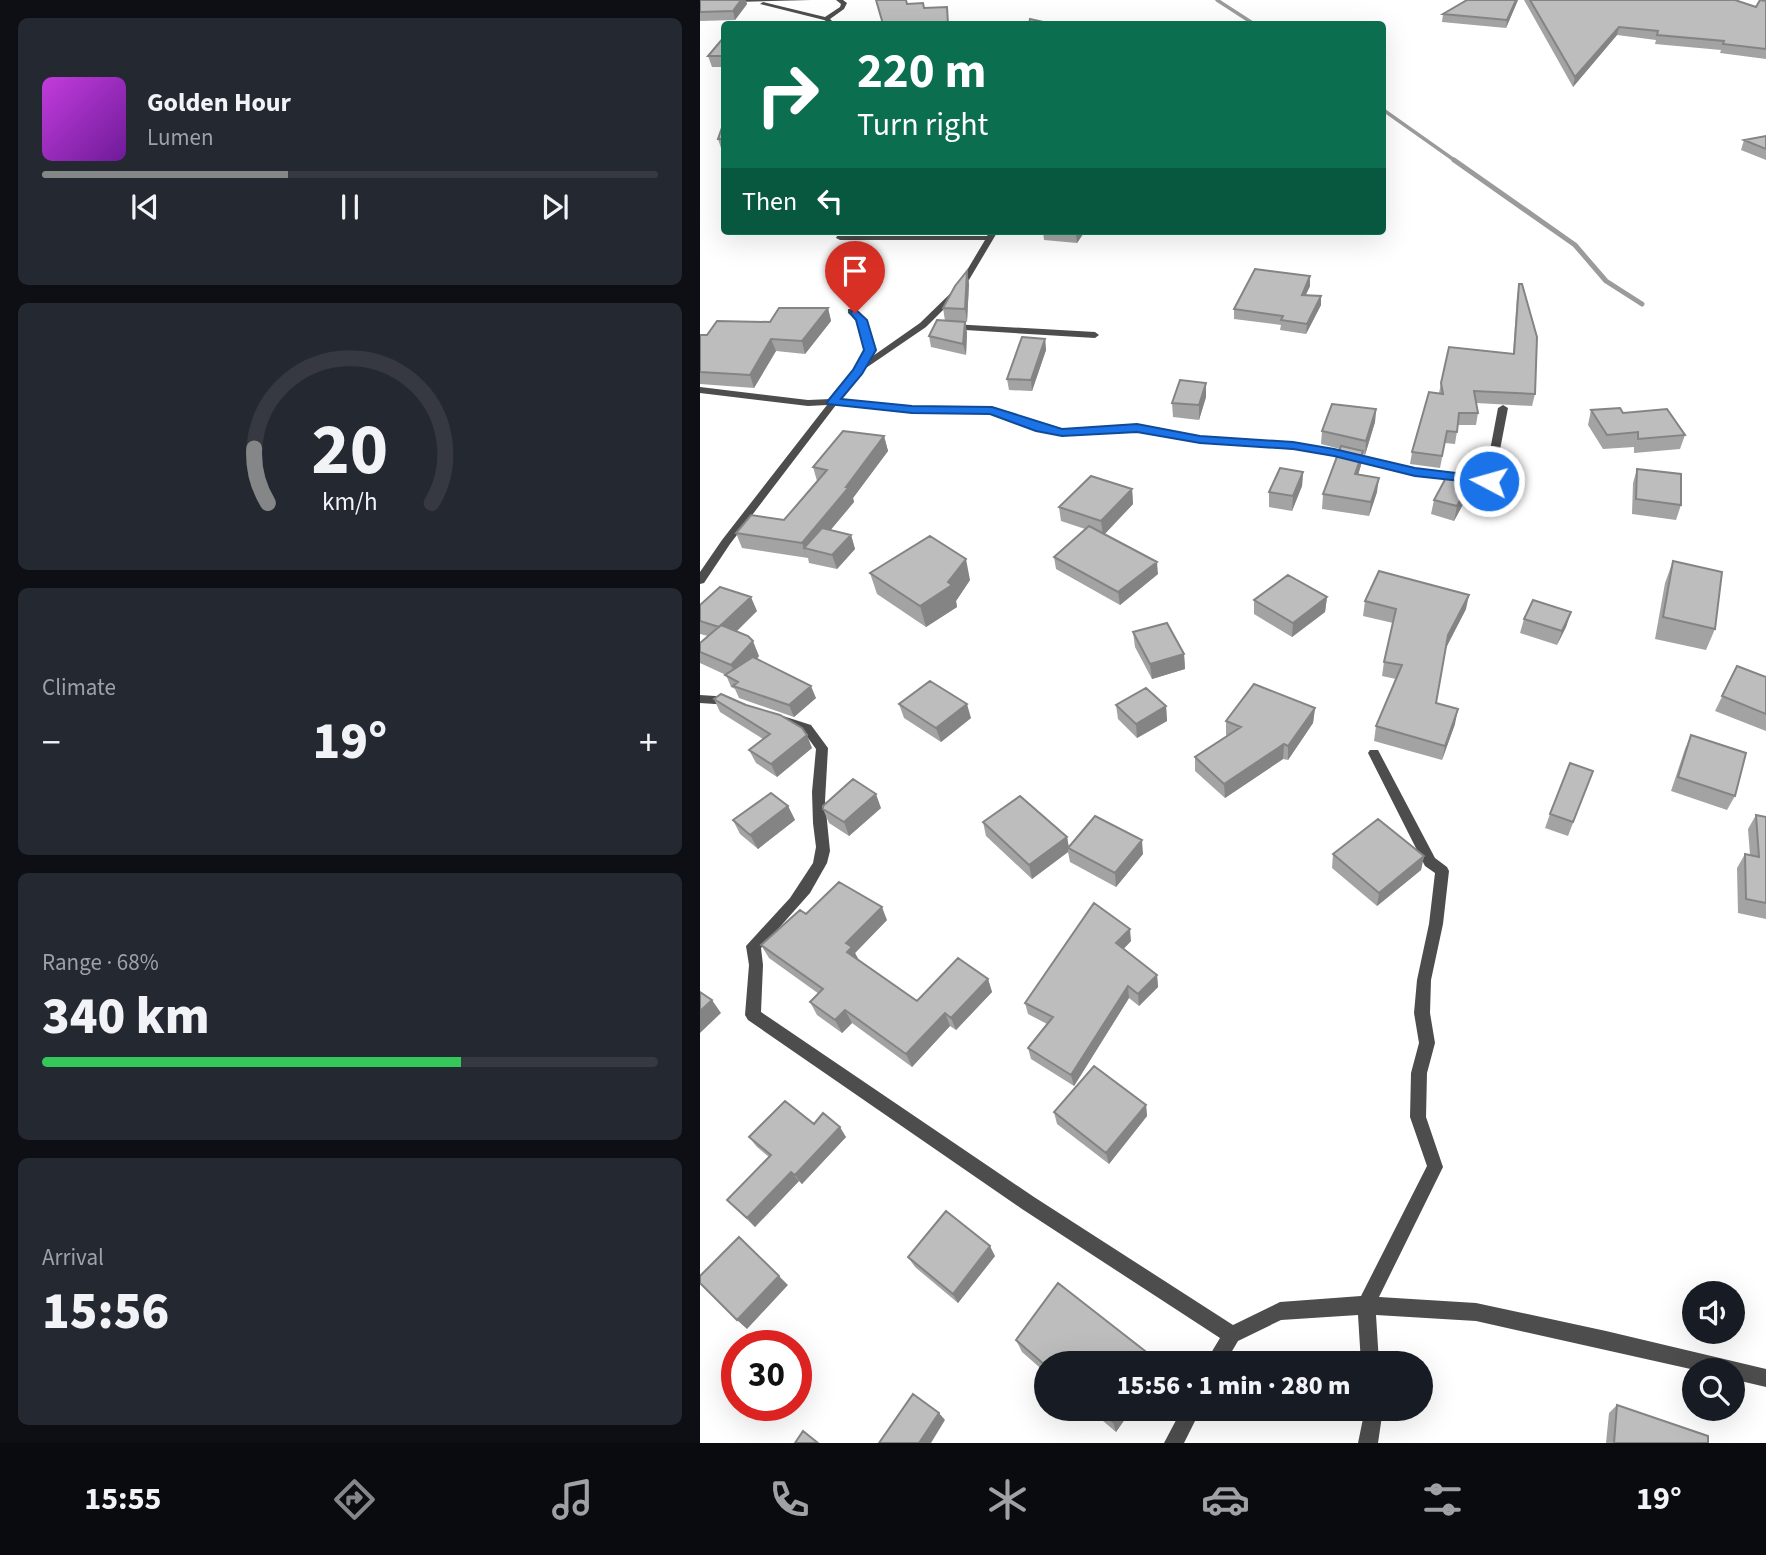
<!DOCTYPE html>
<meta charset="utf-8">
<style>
body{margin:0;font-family:"Source Sans 3",sans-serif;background:#242831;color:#f1f3f6;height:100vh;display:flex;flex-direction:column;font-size:26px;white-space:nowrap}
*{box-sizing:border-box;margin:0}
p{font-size:23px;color:#9ea1a6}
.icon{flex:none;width:38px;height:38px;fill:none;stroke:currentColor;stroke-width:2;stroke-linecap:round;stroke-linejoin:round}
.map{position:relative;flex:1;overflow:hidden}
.details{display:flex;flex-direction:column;gap:18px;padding:18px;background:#0d0f14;width:700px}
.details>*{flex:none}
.banner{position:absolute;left:21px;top:21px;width:665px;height:214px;border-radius:7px;box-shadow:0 7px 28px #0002;background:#0b6e4f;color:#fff;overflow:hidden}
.fabs{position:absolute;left:982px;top:1281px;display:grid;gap:14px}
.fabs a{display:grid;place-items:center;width:63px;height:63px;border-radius:50%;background:#171b24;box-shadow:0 7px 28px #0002;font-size:35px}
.speed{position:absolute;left:21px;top:1330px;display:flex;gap:14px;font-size:35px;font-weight:700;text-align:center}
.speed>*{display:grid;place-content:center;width:91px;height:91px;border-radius:50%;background:#171b24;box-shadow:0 7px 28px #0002;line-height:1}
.speed .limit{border:10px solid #d22;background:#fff;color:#111}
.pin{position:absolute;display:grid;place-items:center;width:60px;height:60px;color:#fff;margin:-72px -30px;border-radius:50% 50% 50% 0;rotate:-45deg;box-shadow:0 0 7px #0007}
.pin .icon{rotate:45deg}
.me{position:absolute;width:77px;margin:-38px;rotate:276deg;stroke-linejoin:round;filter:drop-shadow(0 0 5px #0008)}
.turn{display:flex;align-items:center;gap:24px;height:147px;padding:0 21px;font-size:32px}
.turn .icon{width:91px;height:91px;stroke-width:2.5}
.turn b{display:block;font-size:49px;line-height:60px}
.then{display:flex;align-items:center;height:66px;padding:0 21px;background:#0003;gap:14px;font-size:26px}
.big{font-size:52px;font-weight:800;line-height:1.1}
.details .widget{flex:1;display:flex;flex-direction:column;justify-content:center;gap:10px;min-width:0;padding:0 24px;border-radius:10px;background:#242831}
.details .dial{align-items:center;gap:0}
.dial svg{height:182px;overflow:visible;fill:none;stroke:#363941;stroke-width:7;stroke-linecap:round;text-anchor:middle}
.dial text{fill:#f1f3f6;stroke:none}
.song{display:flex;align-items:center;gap:21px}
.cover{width:84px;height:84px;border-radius:10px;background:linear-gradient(135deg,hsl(290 70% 55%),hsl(280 70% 35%))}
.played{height:7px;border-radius:4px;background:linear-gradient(90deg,#858687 40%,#363941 40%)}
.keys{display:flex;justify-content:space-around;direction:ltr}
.heat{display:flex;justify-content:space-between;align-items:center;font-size:38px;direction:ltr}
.charge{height:10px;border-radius:5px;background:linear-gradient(90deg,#34c759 68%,#363941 0)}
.trip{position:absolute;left:334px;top:1351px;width:399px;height:70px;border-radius:35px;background:#171b24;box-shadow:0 7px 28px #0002;font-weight:800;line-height:70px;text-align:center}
.tab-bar{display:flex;height:112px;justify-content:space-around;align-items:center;background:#090b0e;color:#9ea1a6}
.tab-bar .icon{width:49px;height:49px}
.tab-bar .active{color:#858687}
.tab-bar b{font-size:32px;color:#f1f3f6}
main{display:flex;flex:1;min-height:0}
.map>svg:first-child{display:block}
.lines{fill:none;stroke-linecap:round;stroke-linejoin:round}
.stream-far1{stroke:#9b9b9b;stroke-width:3.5}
.stream{stroke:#9b9b9b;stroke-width:5}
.minor{fill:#4d4d4d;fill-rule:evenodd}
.wall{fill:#a3a3a3}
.shaded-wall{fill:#848484}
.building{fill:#bdbdbd;stroke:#848484;stroke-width:2}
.route{fill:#1a73e8;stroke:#114b97;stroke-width:2}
</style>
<main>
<section class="details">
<div class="widget">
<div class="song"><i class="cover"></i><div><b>Golden Hour</b><p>Lumen</p></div></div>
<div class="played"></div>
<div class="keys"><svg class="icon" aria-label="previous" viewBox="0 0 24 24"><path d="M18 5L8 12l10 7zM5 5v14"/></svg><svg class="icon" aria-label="pause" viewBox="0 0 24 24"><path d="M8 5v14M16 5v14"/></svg><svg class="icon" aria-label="next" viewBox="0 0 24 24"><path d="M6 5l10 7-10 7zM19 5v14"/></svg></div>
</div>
<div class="widget dial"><svg viewBox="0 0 100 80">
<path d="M14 69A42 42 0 1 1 86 69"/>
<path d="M14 69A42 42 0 0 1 8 45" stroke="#858687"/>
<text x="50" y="56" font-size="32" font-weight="700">20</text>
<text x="50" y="72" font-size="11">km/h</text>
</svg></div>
<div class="widget"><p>Climate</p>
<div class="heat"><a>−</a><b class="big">19°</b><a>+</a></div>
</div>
<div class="widget"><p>Range · 68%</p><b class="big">340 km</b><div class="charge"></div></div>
<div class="widget"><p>Arrival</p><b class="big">15:56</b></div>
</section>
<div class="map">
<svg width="1066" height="1443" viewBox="0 0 1066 1443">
<rect width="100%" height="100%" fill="#fff"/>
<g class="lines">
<path class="stream-far1" d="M517,0L554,24
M682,109L757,162"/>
<path class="stream" d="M754,160L875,245L906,281L942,304"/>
<path class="minor" d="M0,0H111L0,3Z
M136,0H143L147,3L144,9L130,19L132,21L129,24H125L126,21L124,20L60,4L63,2L125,17L140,7L141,4Z
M290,231H298L263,290L226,327L163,370L140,400L212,406L292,407L343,426L362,429L437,425L500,436L611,445L715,469L785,477L798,408L803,405L808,408L794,481L789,484L715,475L611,451L500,442L437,431L362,435L338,430L291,413L212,412L136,405L30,544L4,583L0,584V572L22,540L127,405L108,406L0,393V387L108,400L131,399L154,370L166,350L157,321L148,313V309H154L165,320L174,350L170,358L220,323L257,287L285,240H140L136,238L137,236H287Z
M252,324L395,332L399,335L395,338L249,329L248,327Z
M0,695L30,697L36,701L30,705L0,703Z
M83,716L111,725L128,748L125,801L130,851L127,863L110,893L61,948L63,965L61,1012L334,1197L533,1325L580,1302L661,1296L727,1166L710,1117L711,1073L719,1043L714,1013L717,980L729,924L735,873L725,866L668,753L670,750H678L735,858L747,867L749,871L743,924L731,980L730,1013L735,1043L727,1073L726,1117L743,1167L679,1297L776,1303L906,1331L1066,1369V1387L1032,1379V1370H995L776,1321L676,1315L679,1363H661L658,1315L581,1320L538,1341L525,1363H505L520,1338L322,1209L48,1020L45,1015L49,965L46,946L90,898L113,863L116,847L113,823L112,792L116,749L103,731L79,724L77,721L79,718Z
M482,1409H501L484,1443H464Z
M665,1409H683L678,1443H658Z"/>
</g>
<path class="wall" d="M0,0L47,4L35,20L0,21Z
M767,0H818L806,28L742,22L743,14Z
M824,0H1035L1056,7L1066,1V59L1020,53L1021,50L955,44L956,40L917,35L873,87Z
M24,37V67H12L8,56Z
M24,122V148H21L18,139Z
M1066,136V160L1041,150L1044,140Z
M343,231H385L377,243L344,240Z
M267,271L269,284L267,322H265L267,333L266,355L231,347L229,336L245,321L243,308Z
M610,276V286L606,295L621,296V305L606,334L580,330L581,325L534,319V309Z
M819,284L835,394L832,406L776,403L778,413L776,425H758L755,444L745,443L740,468L710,464L712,452L739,393L741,383L813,354L817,296Z
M128,308L131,321L105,354L76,351L54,388L0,384V335H7Z
M345,339L346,350L332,391L309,390L307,379Z
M506,397L499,420L473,417L472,403Z
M676,409L675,422L665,455L662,454L661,465L658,475L677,492L669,516L622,509L623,494L640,449L621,444L622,431Z
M891,410L923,413L985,435L980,449L934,453V447L903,449L888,425Z
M184,436L188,451L153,498L154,502L130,530L151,535L155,549L137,569L109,563L108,558L42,548L36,533L84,520L117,481L113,467Z
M937,469L981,505L976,520L932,514L933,483Z
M603,472L602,486L592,511L569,507V492Z
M771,480L768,495L754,521L731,514L734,500Z
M432,489L433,504L404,534L458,574L420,605L356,569L354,557L385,529L361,521L359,507Z
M973,561L1015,629L1006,650L955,639L965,583Z
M170,573L270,580L256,601L257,607L226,627L177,594Z
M627,597L625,612L592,637L554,614V600Z
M665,601L766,609L745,649L736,703L755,724L742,760L674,741L676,726L696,679L682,676L684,662L693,623L663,616Z
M0,605L57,611L36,631L59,656L57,659L116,698L94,717L39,698L35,689L31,687L26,675L0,663V643L8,636L0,634Z
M871,612L866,627L857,645L820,633L824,619Z
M433,632L484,654L485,669L452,679L435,647Z
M1037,666L1066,677V731L1015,711Z
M14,699L46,705L112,748L77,777L56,763L49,750L63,739L20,712Z
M199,704L271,718L241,742L204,718Z
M416,705L466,706L467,721L437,738L418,719Z
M615,708L613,723L588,760L583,759L525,798L495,771V757L528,736L526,735V721Z
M991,735L1035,796L1027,810L971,791L985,749Z
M893,771L868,836L845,828L850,814Z
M88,806L95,820L58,849L40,834L33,820Z
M181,808L149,836L129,823L123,809Z
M1056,815L1066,817V919L1038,913L1037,868L1045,854L1050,855L1048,829Z
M283,822L367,837L369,847L443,854L416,887L370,862L368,852L332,879L286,836Z
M633,854L724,856L721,870L677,906L632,868Z
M106,914L187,920L155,953L158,960L217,1001L288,979L292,992L256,1030L250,1026L212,1067L152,1023L142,1033L117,1015L110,1002L119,994L69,958L61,945Z
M431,941L423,949L457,975L458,987L439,1006L429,998L374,1086L331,1059L328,1048L347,1024L328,1014L325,1003Z
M446,1105L447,1116L409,1164L357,1124L354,1112Z
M114,1124L146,1137L102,1184L99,1181L55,1227L27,1200L69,1157L57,1147L49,1137Z
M295,1256L258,1303L215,1267L208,1257Z
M316,1340L346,1363V1373L322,1352Z
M917,1405L1008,1443H906L909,1413Z
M389,1409H432L416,1432Z"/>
<path class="shaded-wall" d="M41,0H46L47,4L35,20L33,11Z
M816,0H818L806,28L807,20Z
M919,27L917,35L873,87L875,77Z
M377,231H385L377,243L376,232Z
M267,271L269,284L267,322L265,309Z
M610,276V286L601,304L602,295Z
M621,296V305L606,334L607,324Z
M128,308L131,321L105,354L102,341Z
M265,322L267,333L266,355L263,344Z
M71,339L76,351L54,388L50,375Z
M345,339L346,350L332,391L331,380Z
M506,383V397L499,420V405Z
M676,409L675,422L665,455L666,441Z
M184,436L188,451L153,498L154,502L114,550L104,548L107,558L102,543Z
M663,451L661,465L654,489L655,474Z
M603,472L602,486L592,511L593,496Z
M679,478L677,492L669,516L671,502Z
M771,480L768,495L754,521L757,506Z
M432,489L433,504L403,536L401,521Z
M151,535L155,549L137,569L132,555Z
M266,559L270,580L256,601L257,607L226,627L220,606L248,582Z
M457,562L458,574L420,605L418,592Z
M769,595L766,609L745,650L748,635Z
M51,597L57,611L26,642L19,627Z
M627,597L625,612L592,637L593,623Z
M871,612L866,627L857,645L862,631Z
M53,641L59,656L38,680L31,665Z
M484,654L485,669L452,679L450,664Z
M111,686L116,698L94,717L89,705Z
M267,704L271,718L241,742L236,728Z
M466,706L467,721L437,738L436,724Z
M615,708L613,723L588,760V746Z
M758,709L755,724L742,760L745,746Z
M107,735L112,748L77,777L71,764Z
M584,744L583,759L525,798L524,784Z
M176,794L181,808L149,836L144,822Z
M88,806L95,820L58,849L50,835Z
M367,837L369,849L368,848V852L332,879L329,865Z
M442,840L443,854L416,887L415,873Z
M724,856L721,870L677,906L679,893Z
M182,907L187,920L155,953L159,960L147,952L146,943Z
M430,929L431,941L418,955L416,943Z
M457,975L458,987L439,1006L438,994Z
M288,979L292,992L256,1030L251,1018Z
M428,986L429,998L374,1086L371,1075Z
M12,1000L21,1013L0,1033V1011Z
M145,1010L152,1023L142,1033L135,1020Z
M245,1013L250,1026L212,1067L206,1054Z
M446,1105L447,1116L409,1164L406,1153Z
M140,1127L146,1137L102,1184L95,1175Z
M91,1172L99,1181L55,1227L47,1218Z
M290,1246L295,1256L258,1303L253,1294Z
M79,1276L88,1285L47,1329L37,1320Z
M421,1409H432L416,1432L413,1422Z
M239,1413L245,1420L231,1443H219Z"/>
<path class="building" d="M0,0H41L33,11L0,12Z
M176,0H206L207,4L223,3L224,8L247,7L248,24H183Z
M767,0H816L807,20L743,14Z
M830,0H1035L1056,7L1060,0L1066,1V49L1023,44L1024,41L957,35L958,31L919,27L875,77Z
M330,19L348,23V24H329Z
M24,37V56H8Z
M24,122V139H18Z
M1066,136V149L1044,140Z
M555,269L610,276L602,295L621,296L607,324L581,320L583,316L534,309Z
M267,271L265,309L243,308L255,286Z
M819,284H822L837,337L835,394L774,391L778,413H759L757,432L747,431L742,456L712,452L729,392L743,394L741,383L749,347L814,354Z
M79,308H128L102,341L71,339L50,375L0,372V335H7L17,321L70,322Z
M237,320L265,322L263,344L229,336Z
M322,337L345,339L331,380L307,379Z
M480,380L506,383L499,405L472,403Z
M632,404L676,409L666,441L622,431Z
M920,408L923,413L967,409L985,435L938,439V432L907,435L891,410Z
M143,431L184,436L146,487H149L102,543L36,533L51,515L84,520L127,470L113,467Z
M641,446L663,451L655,474L679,478L671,502L623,494Z
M580,468L603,472L593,496L569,492Z
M937,469L981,474V505L936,499Z
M748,474L771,480L757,506L734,500Z
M391,476L432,489L401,521L359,507Z
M389,526L457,562L418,592L354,557Z
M122,528L151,535L132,555L104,548Z
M230,536L266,559L248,582L252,585L220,606L170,573Z
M973,561L1022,572L1015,629L963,617Z
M679,571L769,595L748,635L736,703L758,709L745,746L676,726L702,665L684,662L696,609L665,601Z
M588,575L627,597L593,623L554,600Z
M20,587L51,597L19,627L0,621V605Z
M833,600L871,612L862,631L824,619Z
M467,623L484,654L450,664L433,632Z
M21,625L48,636L53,641L31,665L0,652V643Z
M53,657L111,686L89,705L33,686L38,682L25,675Z
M1037,666L1066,677V714L1022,696Z
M230,681L267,704L236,728L199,704Z
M554,684L615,708L588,746L584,744L524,784L495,757L541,727L526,721Z
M446,688L466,706L436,724L416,705Z
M21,694L46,705L80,715L102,728L107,735L71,764L49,750L70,734L14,699Z
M991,735L1046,753L1035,796L978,777Z
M870,763L893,771L873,822L850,814Z
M153,779L176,794L144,822L123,809V806Z
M71,793L88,806L50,835L33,820Z
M320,796L367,837L329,865L283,822Z
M1056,815L1066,817V903L1046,899L1045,854L1059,857Z
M395,816L442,840L415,873L368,848Z
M678,819L724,856L679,893L633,854Z
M139,882L182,907L146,943L152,947L147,952L217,1001L258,958L288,979L251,1018L245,1013L206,1054L145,1010L135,1020L110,1002L123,989L61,945L100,910L106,914Z
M394,903L430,929L416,943L457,975L438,994L428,986L371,1075L328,1048L353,1017L325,1003Z
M0,992L12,1000L0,1011Z
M394,1066L446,1105L406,1153L354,1112Z
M85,1101L114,1124L123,1113L140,1127L95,1175L91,1172L47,1218L27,1200L71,1155L49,1137Z
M246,1211L290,1246L253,1294L208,1257Z
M39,1237L79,1276L37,1320L0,1283V1276Z
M358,1283L454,1358L451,1363H346V1366L316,1340Z
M213,1394L239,1413L219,1443H179Z
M917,1405L1008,1436V1443H914Z
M397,1409H421L413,1422Z
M103,1431L118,1443H95Z"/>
<path class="route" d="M155,309L167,320L176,350L162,374L141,399L212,406L292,407L362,429L437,424L500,436L593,442L634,449L715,468L789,477L795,481L789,484L715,476L634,456L593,449L500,443L437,432L362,436L336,431L290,414L212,413L128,404L127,402L153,370L164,350L156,320L150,313Z"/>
</svg>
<div class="fabs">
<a><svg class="icon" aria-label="sound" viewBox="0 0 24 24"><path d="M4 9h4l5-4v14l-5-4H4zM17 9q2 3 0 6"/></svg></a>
<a><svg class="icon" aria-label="search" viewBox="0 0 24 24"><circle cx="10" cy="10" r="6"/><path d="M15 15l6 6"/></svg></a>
</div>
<div class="speed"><div class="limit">30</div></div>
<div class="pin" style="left:155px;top:313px;background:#d93025"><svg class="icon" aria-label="arrive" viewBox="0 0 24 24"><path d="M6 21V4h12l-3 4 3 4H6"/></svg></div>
<svg class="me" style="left:789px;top:481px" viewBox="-20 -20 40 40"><circle r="17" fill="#1a73e8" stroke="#fff" stroke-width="3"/><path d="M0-11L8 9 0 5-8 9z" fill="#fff"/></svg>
<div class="trip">15:56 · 1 min · 280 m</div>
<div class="banner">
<div class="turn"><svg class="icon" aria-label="right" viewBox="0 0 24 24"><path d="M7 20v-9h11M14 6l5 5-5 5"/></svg><div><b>220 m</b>Turn right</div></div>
<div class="then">Then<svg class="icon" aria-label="left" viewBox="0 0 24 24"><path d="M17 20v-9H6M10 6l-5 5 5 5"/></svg></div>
</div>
</div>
</main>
<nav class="tab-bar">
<b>15:55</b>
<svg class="icon active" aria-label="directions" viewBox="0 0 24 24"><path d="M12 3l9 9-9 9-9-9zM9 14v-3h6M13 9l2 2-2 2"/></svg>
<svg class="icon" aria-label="music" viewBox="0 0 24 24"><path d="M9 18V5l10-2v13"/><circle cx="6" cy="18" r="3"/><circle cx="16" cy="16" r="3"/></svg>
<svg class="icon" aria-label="phone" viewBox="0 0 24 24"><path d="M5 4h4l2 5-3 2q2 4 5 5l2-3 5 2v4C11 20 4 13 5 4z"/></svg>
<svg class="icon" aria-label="climate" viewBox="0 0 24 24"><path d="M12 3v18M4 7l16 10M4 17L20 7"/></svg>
<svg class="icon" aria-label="car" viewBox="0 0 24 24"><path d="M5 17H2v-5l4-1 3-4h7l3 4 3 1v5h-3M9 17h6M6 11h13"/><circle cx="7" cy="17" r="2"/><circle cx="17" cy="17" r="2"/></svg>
<svg class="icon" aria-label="filters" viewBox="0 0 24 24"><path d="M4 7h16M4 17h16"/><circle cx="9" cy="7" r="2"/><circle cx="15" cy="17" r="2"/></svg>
<b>19°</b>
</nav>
